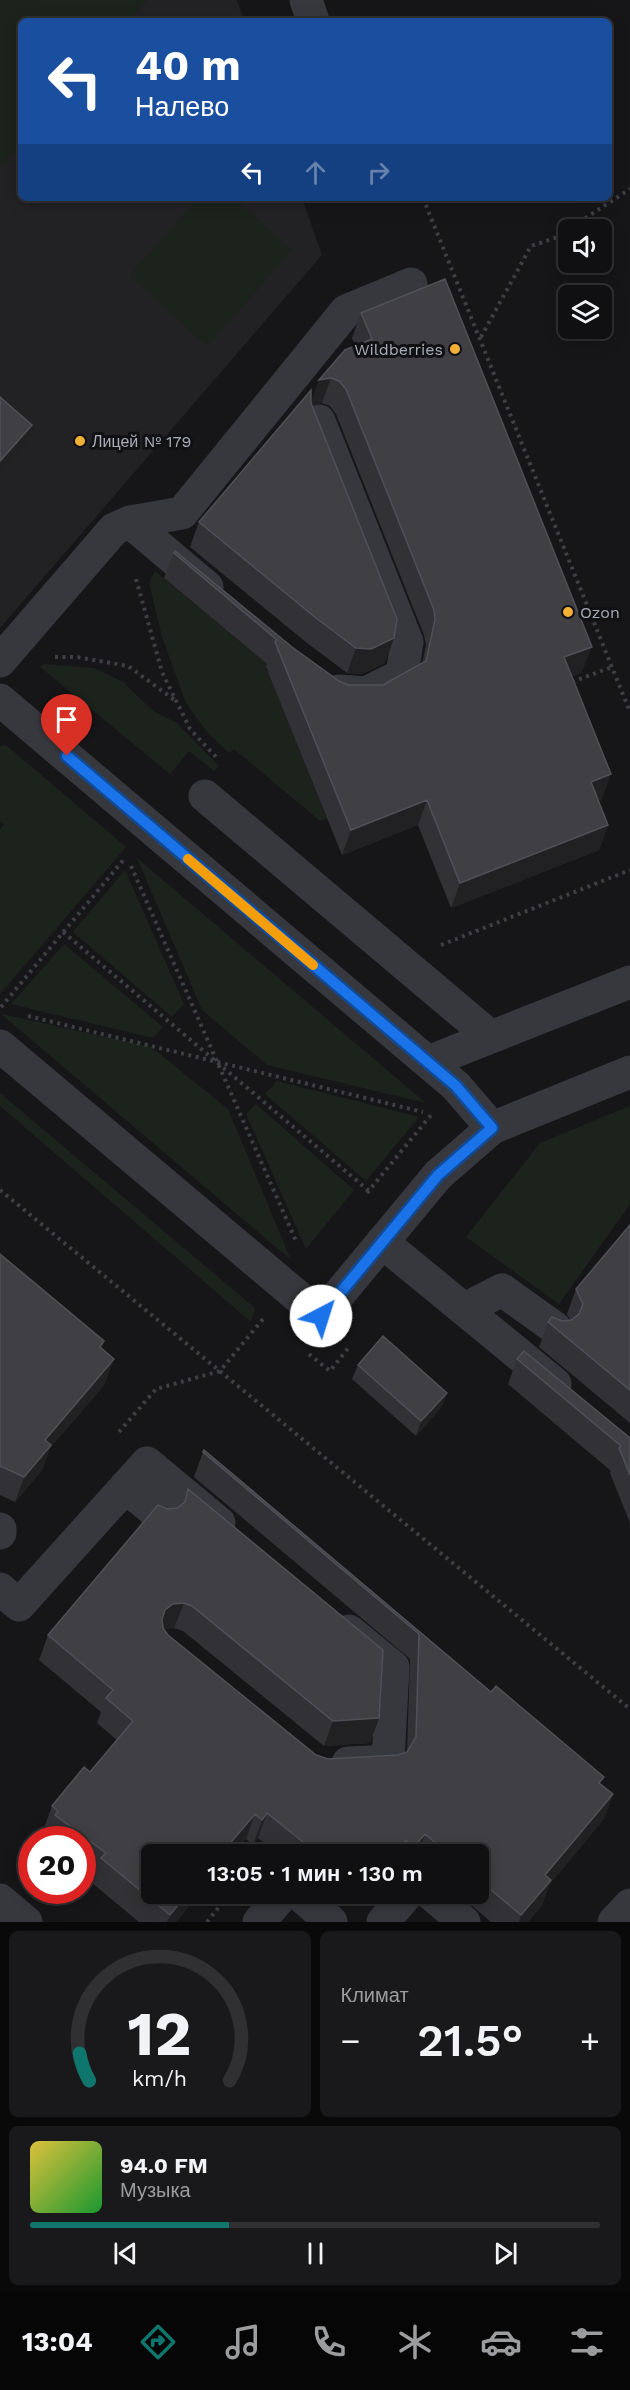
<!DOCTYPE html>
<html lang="ru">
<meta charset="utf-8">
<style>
body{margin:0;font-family:"Work Sans",sans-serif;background:#19191b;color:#f1f3f6;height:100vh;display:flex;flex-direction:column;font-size:22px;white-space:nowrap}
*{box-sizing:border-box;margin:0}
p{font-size:20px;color:#9c9d9f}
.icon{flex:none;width:33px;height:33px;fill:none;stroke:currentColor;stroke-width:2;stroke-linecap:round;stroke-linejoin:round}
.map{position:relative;height:1922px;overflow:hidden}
.panel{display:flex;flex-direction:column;gap:9px;padding:9px;background:#09090a;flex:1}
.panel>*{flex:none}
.guide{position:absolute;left:18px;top:18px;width:594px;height:183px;border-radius:9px;box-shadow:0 3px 15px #0003,0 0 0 2px #303032;background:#1a4fa0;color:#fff;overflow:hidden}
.tools{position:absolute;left:558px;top:219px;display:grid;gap:12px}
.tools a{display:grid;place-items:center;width:54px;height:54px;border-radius:9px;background:#101012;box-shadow:0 3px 15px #0003,0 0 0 2px #303032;font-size:30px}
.speed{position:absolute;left:18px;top:1826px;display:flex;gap:12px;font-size:30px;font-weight:700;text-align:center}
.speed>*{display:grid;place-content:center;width:78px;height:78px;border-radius:50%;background:#101012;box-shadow:0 3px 15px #0003,0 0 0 2px #303032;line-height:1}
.speed .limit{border:9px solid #d22;background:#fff;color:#111}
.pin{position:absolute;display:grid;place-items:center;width:51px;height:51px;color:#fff;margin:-62px -26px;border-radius:50% 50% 50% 0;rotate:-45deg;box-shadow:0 0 6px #0007}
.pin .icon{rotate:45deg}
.me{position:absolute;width:66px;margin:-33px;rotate:40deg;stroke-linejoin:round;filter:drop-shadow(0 0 4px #0008)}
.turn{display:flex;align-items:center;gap:21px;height:126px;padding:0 18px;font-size:27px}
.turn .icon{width:78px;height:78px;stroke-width:2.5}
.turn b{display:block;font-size:42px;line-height:51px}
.lanes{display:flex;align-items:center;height:57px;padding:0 18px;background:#0003;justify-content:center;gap:30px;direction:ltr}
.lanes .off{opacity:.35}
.big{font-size:45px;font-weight:600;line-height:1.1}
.panel .tile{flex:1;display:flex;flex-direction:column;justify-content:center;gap:9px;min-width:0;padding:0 21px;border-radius:9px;background:#19191b}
.panel .dial{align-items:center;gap:0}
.dial svg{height:156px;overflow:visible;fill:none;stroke:#303032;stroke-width:7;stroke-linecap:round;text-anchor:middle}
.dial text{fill:#f1f3f6;stroke:none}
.song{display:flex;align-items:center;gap:18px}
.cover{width:72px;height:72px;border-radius:9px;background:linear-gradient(135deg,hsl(50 70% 55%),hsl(130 70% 35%))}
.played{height:6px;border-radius:3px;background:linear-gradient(90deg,#0f766e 35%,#303032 35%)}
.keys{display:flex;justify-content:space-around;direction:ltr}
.heat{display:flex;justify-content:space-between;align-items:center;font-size:33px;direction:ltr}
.panel .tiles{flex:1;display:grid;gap:9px;grid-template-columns:1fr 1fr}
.tile:last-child{grid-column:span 2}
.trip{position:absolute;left:141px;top:1844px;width:348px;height:60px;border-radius:9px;background:#101012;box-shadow:0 3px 15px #0003,0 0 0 2px #303032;font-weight:600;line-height:60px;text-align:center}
.tab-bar{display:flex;height:96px;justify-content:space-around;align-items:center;background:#060607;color:#9c9d9f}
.tab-bar .icon{width:42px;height:42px}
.tab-bar .active{color:#0f766e}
.tab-bar b{font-size:27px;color:#f1f3f6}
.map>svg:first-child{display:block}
.built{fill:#222225}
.green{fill:#1c231d}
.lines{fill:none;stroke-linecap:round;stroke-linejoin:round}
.path{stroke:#3d3f44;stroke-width:4;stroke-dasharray:3 4.5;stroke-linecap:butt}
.minor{stroke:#37383d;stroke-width:33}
.wall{fill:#323236}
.shaded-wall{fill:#212124}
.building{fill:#3f3f44;stroke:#4f5156;stroke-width:1.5}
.route-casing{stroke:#114b97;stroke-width:15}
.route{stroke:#1a73e8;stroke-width:10}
.slow{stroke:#f59e0b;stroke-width:10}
.poi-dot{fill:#f2b134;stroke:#111113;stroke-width:2}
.labels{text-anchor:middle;stroke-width:6;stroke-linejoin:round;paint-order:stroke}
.poi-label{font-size:16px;fill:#a8adb8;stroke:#111113;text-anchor:start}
</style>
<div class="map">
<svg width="630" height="1922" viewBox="0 0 630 1922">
<rect width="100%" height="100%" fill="#161618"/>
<path class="built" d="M0,0H237L244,21H21V198H302L322,255L0,628Z"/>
<path class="green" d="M0,0H147L129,21H21V145L0,169Z
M198,198H235L292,250L208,347L129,276Z
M155,571L268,665L265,669L281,683L276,690L327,818L320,821L234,749L229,753L207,732L186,703L162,637L149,583Z
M44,664L94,668L123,682L153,711L177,723L219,766L214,771L189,751L170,774L40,667Z
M6,745L126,847L0,994V829L4,824L0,821V746Z
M137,858L426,1103L267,1065L202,1010Z
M125,870L184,1004L172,1017L73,932Z
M64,944L163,1027L153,1038L11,1004Z
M1,1014L151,1047L228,1109L291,1260Z
M277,1081L419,1117L366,1181L265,1094Z
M0,1093L255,1308L251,1322L0,1106Z
M256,1104L354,1190L306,1249L246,1114Z
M630,1106V1204L559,1304L466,1237L540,1143Z"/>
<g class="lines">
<path class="path" d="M423,198L630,712
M481,337L531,246L555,238L630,189
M136,579L162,672L190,729L217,758
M55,657H77L128,666L176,701
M572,682L612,667
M131,866L296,1241
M63,932L369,1191
M441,945L630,870
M1,1007L125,858
M28,1016L423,1112
M0,1190L630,1709
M367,1193L431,1115
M309,1354L330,1371L349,1347
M119,1432L156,1389L220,1371L263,1319
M261,1854H264
M207,1922L222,1903"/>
<path class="minor" d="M306,0L313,21
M319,421L407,642L402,675L366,693L339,691
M130,522L207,587
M0,661L114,529L130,522L182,513L346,311L411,284
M0,700L456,1086L492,1128
M205,796L491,1037
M0,1046L321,1316L438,1175L492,1128L630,1072
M428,1062L630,982
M382,1242L555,1384
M465,1309L502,1290L555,1328
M125,1487L161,1516
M0,1529V1533
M0,1589L19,1605L147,1463L219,1523
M348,1763L388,1761L393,1667L349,1631
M298,1893L331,1922
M430,1893L464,1922
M0,1900L26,1922
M259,1922L284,1893
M383,1922L408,1893
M614,1922L630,1905"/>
</g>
<path class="wall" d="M361,313L582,672L572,676L602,799L598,801L608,825L599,850L451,908L418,825L342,855L266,667L267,664L164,578L174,553L292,647L339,681L348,685H383L422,664L426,645L424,635L336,414L330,406L322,403L311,405L385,663L362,674L347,673L307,643L190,547L199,522L311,403L319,380L355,345L352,338Z
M630,1225V1423L539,1347L548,1322L570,1320L567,1314L576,1289Z
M0,1254L102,1349L105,1384L50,1448L42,1470L15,1502L0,1495Z
M517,1359L630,1438V1523L610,1473L611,1471L508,1384Z
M358,1365L442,1407L416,1436L352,1379Z
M203,1452L613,1794L604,1819L549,1885L542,1905L528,1922H491L457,1893H478V1854H278L258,1838L253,1845L246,1839L152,1893H200L176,1922H139L92,1883L95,1876L82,1867V1839H47L48,1835L43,1831L52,1806L90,1772L117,1740L97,1723L101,1712L39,1660L48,1635L167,1509L177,1508L183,1504L188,1489L379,1718L370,1743L324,1746L183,1631L174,1628L163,1629L168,1635L316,1755L328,1759L398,1755L407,1752L410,1659L194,1477Z"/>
<path class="shaded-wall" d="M331,378L322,403L310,405L319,380Z
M32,425L24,447L0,473V461Z
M394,638L385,663L362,674L347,673L356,648Z
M592,647L582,672L555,682L564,657Z
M611,774L602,799L582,807L591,782Z
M427,800L418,825L342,855L351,830Z
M608,825L599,850L451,908L460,883Z
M114,1359L105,1384L50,1448L42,1470L15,1502L24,1477L45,1440Z
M447,1393L442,1407L416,1436L421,1421Z
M184,1603L174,1628L164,1629L156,1635L165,1610L173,1604Z
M379,1718L370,1743L324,1746L333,1721Z
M613,1794L604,1819L549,1885L542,1905L528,1922H519L521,1915L545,1875Z
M267,1813L258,1838L253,1845L262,1820Z
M255,1814L246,1839L233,1854H221Z
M425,1834L418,1854H412L414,1847Z
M406,1840L401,1854H395Z
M359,1843L355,1854H350Z
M188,1893H200L176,1922H167L170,1915Z"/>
<path class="building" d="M445,279L592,647L564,657L611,774L591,782L608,825L460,883L427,800L351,830L275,642L277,640L174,553L175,551L292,647L339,681L348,685H383L426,661L435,620L434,610L346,389L339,381L331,378L319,380L345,350L372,339L361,313Z
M311,390V403L397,619L394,638L371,649L356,648L316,618L199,522Z
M0,397L32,425L0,461Z
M630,1225V1390L548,1322L552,1317L562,1321L571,1320L579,1314L583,1304L576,1289Z
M0,1254L104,1341L100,1347L114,1359L45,1440L51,1445L24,1477L0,1466Z
M383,1336L447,1393L421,1421L358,1365Z
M524,1351L630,1438V1475L619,1448L621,1446L517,1359Z
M204,1450L491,1692L496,1686L604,1777L599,1783L613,1794L545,1875L551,1880L521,1915L478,1879V1854H449L425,1834L414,1847L406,1840L395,1854H372L359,1843L350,1854H318L267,1813L262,1820L255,1814L221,1854H152V1893H188L170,1915L101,1858L106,1853L55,1815L58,1811L52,1806L84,1767L90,1772L133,1721L106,1698L113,1690L48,1635L158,1505L167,1509L177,1508L185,1502L188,1489L383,1650L379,1718L333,1721L192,1606L184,1603L173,1604L165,1610L162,1619L163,1628L168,1635L316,1755L328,1759L398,1755L407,1752L416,1737L419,1634L203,1452Z"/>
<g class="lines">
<defs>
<path id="route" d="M67,756L456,1086L492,1128L438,1175L321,1316"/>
</defs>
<use href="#route" class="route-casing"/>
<use href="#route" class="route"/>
<path class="slow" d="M188,859L313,965"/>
</g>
<g class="poi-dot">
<circle cx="455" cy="349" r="6"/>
<circle cx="80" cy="441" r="6"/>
<circle cx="568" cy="612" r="6"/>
</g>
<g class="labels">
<g class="poi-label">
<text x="443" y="355" text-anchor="end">Wildberries</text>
<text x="92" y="447">Лицей № 179</text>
<text x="580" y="618">Ozon</text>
</g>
</g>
</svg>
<div class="tools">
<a><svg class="icon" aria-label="sound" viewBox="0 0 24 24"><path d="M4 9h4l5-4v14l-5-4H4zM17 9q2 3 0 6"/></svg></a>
<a><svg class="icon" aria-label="layers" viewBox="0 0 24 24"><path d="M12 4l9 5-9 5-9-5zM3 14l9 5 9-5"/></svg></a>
</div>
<div class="speed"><div class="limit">20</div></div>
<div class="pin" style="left:67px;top:756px;background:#d93025"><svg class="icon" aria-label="arrive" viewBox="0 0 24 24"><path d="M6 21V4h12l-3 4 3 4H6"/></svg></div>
<svg class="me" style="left:321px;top:1316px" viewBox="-20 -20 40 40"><circle r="19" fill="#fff"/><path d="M0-13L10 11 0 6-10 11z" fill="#1a73e8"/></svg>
<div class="trip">13:05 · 1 мин · 130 m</div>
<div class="guide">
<div class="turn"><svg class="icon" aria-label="left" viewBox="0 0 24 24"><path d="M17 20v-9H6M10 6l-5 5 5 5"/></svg><div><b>40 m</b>Налево</div></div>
<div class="lanes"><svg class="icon" aria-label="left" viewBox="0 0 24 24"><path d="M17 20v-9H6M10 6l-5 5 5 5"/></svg><svg class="icon off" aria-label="ahead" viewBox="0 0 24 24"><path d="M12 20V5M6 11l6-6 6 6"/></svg><svg class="icon off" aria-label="right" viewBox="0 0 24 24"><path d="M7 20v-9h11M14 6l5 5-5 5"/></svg></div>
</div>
</div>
<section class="panel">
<div class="tiles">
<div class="tile dial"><svg viewBox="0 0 100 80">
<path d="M14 69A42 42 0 1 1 86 69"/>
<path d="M14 69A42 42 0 0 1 9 55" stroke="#0f766e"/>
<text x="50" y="56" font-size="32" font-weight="700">12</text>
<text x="50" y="72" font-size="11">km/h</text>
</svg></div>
<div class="tile"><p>Климат</p>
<div class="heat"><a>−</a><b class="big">21.5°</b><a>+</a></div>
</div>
<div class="tile">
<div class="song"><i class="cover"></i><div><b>94.0 FM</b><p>Музыка</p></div></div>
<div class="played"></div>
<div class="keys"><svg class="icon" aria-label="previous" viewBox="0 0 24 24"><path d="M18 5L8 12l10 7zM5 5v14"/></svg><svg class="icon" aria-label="pause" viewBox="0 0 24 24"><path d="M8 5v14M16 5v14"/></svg><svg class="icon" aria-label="next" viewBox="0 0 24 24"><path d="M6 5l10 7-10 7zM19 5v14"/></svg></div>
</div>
</div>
</section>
<nav class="tab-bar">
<b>13:04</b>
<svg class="icon active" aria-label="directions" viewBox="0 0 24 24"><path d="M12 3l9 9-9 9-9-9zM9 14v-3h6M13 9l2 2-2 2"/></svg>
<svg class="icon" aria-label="music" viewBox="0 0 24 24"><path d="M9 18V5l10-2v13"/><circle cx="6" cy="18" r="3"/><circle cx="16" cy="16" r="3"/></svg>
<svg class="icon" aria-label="phone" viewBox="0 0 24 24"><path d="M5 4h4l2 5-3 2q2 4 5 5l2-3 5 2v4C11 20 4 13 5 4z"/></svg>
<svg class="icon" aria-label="climate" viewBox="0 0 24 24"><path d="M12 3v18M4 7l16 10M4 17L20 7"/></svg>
<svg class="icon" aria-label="car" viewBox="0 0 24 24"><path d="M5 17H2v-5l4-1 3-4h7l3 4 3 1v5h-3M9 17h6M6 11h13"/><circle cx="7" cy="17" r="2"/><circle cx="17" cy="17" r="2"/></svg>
<svg class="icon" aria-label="filters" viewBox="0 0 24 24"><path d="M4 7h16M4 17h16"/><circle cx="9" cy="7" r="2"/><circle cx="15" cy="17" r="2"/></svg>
</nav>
